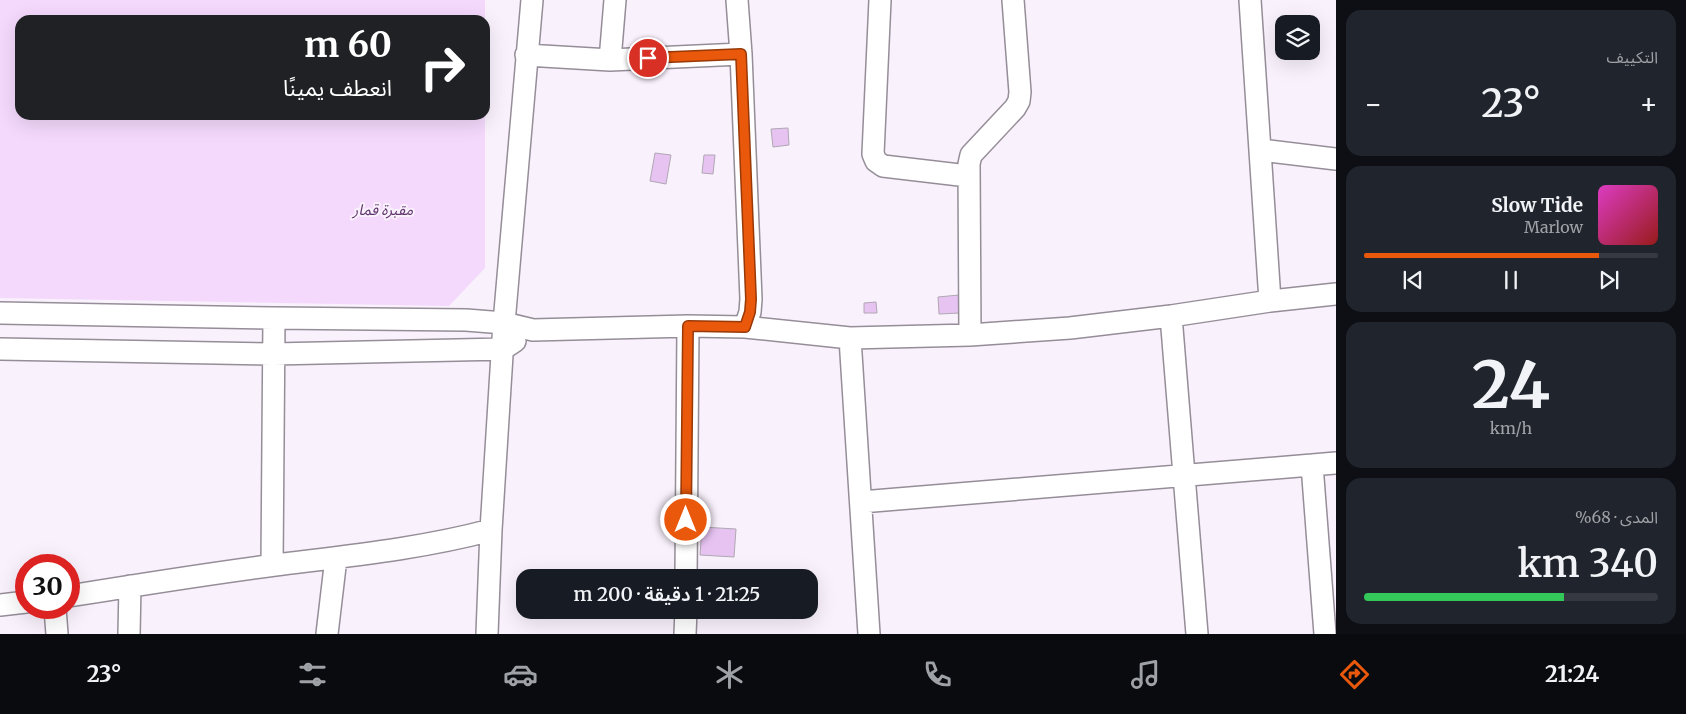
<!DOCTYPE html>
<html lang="ar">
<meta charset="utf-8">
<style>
body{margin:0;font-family:Merriweather,"Noto Sans Arabic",serif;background:#20242c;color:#f1f3f6;direction:rtl;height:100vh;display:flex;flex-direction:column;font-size:19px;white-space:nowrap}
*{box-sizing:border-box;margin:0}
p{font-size:16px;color:#9ea1a6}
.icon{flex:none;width:28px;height:28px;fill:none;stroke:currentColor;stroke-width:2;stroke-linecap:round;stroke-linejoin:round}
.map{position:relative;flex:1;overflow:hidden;direction:ltr}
.details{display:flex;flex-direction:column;gap:10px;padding:10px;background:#0d0f14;width:350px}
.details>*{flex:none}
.top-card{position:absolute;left:15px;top:15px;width:475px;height:105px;border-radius:15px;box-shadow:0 5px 20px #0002;direction:rtl;background:#202124;color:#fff;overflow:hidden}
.controls{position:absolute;left:1275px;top:15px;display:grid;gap:10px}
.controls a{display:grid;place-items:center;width:45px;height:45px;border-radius:10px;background:#171b24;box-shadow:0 5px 20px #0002;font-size:25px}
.speed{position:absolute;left:15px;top:554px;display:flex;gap:10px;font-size:25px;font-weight:700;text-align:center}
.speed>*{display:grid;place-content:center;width:65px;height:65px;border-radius:50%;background:#171b24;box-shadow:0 5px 20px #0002;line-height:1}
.speed .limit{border:8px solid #d22;background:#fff;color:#111}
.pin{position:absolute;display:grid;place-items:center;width:42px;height:42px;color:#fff;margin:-21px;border:2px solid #fff;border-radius:50%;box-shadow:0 1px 5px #0007}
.me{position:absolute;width:55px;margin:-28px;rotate:0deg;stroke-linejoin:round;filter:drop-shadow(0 0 4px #0008)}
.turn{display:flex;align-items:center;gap:18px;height:105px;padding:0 15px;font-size:22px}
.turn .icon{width:65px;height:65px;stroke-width:2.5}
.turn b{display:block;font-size:35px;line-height:42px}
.big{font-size:38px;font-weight:600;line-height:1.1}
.details .tile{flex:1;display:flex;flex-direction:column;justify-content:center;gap:8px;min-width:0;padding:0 18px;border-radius:15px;background:#20242c}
.details .dial{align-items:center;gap:0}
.dial b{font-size:65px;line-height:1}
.song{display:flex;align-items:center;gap:15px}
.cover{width:60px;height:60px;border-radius:8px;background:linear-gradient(135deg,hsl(310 70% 55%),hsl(0 70% 35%))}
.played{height:5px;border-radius:2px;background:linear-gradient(90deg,#ea580c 80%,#363941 80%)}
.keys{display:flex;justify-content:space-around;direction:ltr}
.heat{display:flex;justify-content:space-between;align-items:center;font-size:28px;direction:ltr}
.charge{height:8px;border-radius:4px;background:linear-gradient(90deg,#34c759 68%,#363941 0)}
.trip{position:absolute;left:516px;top:569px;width:302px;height:50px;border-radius:15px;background:#171b24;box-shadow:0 5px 20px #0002;font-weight:600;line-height:50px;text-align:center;direction:rtl}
.menu{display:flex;height:80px;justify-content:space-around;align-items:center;background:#090b0e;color:#9ea1a6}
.menu .icon{width:35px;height:35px}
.menu .active{color:#ea580c}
.menu b{font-size:22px;color:#f1f3f6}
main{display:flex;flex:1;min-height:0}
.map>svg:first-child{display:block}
.green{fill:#f4d9fc}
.building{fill:#e7c3f2;stroke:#b0a8b3}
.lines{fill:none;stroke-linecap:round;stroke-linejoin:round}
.minor-casing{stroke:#958d97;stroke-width:24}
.minor{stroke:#fff;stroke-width:21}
.route-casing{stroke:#983908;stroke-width:12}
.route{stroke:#ea580c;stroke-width:9}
.labels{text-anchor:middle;stroke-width:4;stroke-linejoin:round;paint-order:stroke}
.park-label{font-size:15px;font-style:italic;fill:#62356f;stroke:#f9f1fc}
</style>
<main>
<section class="details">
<div class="tile"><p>التكييف</p>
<div class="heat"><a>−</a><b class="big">23°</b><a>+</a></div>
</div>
<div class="tile">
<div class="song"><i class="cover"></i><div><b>Slow Tide</b><p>Marlow</p></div></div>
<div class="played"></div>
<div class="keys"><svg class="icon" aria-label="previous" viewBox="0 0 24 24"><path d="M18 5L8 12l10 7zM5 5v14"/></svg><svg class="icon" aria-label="pause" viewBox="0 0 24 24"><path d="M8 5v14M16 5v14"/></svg><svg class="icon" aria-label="next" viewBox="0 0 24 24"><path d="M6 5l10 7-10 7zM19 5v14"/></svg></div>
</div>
<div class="tile dial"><b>24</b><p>km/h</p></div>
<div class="tile"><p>المدى · 68%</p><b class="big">340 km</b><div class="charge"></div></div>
</section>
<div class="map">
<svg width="1336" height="634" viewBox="0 0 1336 634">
<rect width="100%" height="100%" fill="#f9f1fc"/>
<path class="green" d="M0,0H485V20H20V115H485V268L449,306L0,298Z"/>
<path class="building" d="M788,128L789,145L773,147L771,129Z
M655,153L671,155L666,184L650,181Z
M704,155H715L713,174L702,173Z
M959,295L960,313L939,314L938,297Z
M876,302L877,313H864V303Z
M702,527L736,529L734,557L700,555Z"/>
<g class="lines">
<defs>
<path id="minor" d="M880,0L873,154L876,161L883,166L968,176
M526,55L610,60L741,54
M610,60L615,0
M1260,150L1336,159
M1270,301L1336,294
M0,313L274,318L466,320L504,323L533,330L688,326L745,327L750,312L751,299L741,54L737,0
M1171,316L1197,634
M745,327L850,338L970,335L1070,328L1171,316L1270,301L1250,0
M970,335L969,164L971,155L1015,108L1019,101L1020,92L1013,0
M850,338L869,634
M0,349L274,354L503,349L515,341
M1312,465L1325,634
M861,502L1336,463
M272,565L274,318
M686,578L688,326
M69,596C137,585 206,574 275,565C347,556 420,549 491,530
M0,605L26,602
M55,608L57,634
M129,634L130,586
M327,634L336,558
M487,634L491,530L504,323L532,0
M685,634L686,610"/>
</defs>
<use href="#minor" class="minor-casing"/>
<use href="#minor" class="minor"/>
</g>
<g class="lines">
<defs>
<path id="route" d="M648,58L741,54L751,299L750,312L745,327L688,326L686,520"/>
</defs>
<use href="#route" class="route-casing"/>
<use href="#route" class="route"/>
</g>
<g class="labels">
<g class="park-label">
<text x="383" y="215">مقبرة قمار</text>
</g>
</g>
</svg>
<div class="controls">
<a><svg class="icon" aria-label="layers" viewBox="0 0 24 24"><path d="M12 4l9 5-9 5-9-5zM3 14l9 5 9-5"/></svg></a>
</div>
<div class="speed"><div class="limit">30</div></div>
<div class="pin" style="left:648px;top:58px;background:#d93025"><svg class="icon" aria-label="arrive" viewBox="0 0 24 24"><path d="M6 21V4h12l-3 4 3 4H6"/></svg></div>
<svg class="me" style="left:686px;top:520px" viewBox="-20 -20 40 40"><circle r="17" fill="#ea580c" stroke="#fff" stroke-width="3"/><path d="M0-11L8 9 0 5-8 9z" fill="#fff"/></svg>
<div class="trip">21:25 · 1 دقيقة · 200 m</div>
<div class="top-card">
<div class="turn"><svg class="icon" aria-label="right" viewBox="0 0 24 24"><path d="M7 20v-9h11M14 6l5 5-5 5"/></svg><div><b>60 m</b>انعطف يمينًا</div></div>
</div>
</div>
</main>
<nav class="menu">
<b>21:24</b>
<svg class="icon active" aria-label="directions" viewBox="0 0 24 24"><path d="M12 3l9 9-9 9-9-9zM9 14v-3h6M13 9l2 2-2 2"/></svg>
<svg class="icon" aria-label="music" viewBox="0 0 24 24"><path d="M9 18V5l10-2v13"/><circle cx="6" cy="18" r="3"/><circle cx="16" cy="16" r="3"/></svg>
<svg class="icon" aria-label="phone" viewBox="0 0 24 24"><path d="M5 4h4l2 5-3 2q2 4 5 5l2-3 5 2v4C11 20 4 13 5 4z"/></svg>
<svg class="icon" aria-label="climate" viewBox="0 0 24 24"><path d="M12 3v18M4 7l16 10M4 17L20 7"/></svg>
<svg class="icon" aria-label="car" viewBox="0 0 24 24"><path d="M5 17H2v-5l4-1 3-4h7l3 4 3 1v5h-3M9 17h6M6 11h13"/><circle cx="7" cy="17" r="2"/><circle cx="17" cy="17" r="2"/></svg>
<svg class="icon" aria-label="filters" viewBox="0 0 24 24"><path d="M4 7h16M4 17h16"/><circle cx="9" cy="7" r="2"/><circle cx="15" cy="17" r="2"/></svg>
<b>23°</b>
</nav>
